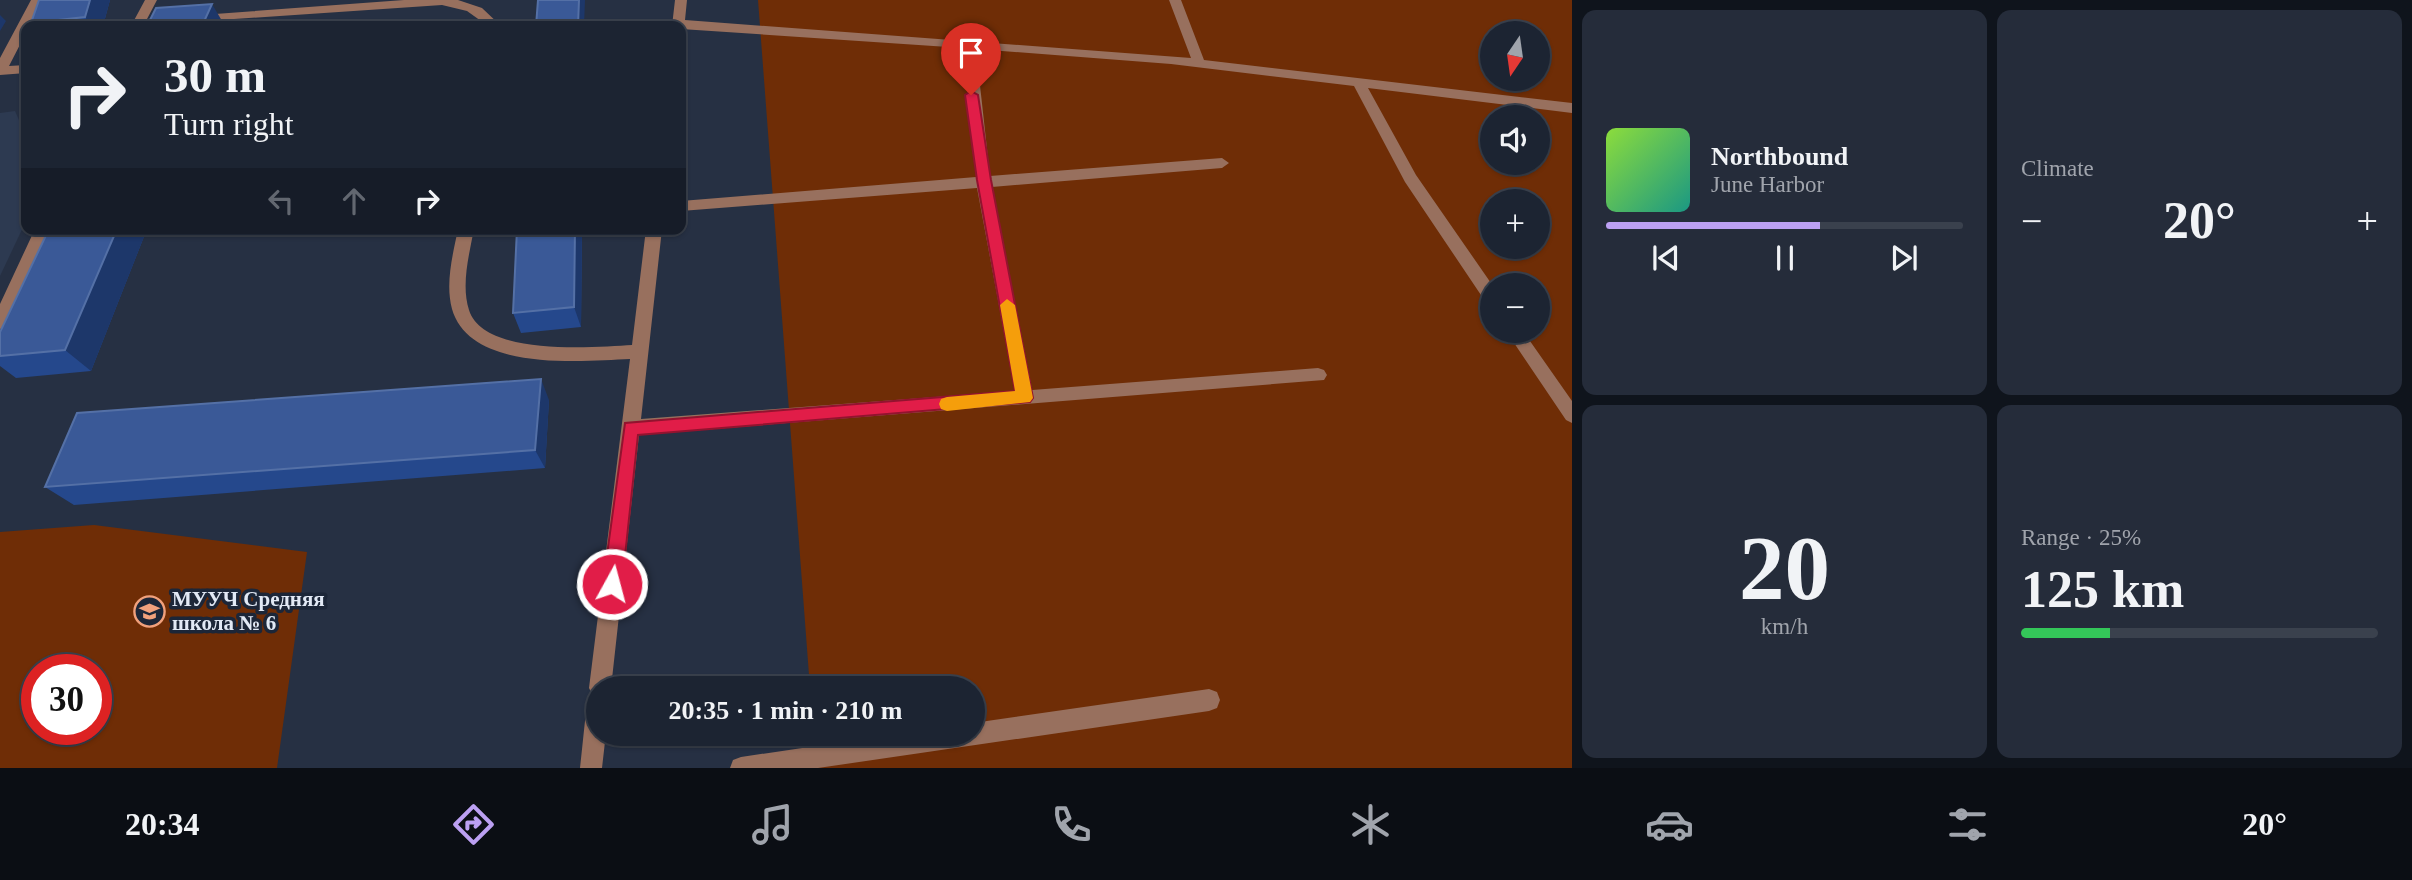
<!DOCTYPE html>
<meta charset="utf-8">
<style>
body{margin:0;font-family:Georgia,serif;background:#252c3a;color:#f1f3f6;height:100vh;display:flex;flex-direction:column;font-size:26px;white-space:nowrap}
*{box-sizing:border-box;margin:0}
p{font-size:23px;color:#a0a4ac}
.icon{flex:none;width:38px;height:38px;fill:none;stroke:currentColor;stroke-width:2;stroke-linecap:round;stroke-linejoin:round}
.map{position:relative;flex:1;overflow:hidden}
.panel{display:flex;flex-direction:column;gap:10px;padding:10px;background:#0f141c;width:840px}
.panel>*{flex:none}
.hud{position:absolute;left:21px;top:21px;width:665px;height:214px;border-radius:14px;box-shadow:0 2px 5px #0004,0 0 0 2px #3a414d;background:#1c2432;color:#f1f3f6;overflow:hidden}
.needle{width:46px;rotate:193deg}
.tools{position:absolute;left:1480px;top:21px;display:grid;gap:14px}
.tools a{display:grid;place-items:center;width:70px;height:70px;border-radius:50%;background:#1c2432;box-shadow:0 2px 5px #0004,0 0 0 2px #3a414d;font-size:35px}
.speed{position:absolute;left:21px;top:654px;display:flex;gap:14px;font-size:35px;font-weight:700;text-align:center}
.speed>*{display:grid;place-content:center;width:91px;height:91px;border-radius:50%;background:#1c2432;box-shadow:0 2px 5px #0004,0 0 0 2px #3a414d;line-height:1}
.speed .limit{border:10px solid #d22;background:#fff;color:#111}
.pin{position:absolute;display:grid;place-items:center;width:60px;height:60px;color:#fff;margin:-72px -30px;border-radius:50% 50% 50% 0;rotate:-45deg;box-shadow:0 0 7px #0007}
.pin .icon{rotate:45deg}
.me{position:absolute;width:77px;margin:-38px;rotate:7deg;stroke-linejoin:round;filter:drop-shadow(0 0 5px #0008)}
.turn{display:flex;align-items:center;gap:24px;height:147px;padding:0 28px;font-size:32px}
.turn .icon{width:91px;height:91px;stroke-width:2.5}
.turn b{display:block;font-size:49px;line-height:60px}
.lanes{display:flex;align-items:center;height:66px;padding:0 28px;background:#0003;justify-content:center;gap:35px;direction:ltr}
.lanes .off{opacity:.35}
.big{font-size:52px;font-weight:800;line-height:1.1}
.panel .tile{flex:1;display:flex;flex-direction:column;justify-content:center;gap:10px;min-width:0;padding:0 24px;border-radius:14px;background:#252c3a}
.panel .dial{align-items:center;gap:0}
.dial b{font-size:91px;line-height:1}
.song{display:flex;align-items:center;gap:21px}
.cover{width:84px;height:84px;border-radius:10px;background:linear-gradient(135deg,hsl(90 70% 55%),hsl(170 70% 35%))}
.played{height:7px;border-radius:4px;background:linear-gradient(90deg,#bca0f2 60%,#3a414d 60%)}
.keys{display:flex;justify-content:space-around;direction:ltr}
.heat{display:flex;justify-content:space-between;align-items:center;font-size:38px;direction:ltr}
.charge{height:10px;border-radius:5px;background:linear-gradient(90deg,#34c759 25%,#3a414d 0)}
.panel .tiles{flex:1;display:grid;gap:10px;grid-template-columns:repeat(2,1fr)}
.trip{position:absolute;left:586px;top:676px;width:399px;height:70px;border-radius:35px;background:#1c2432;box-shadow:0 2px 5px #0004,0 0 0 2px #3a414d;font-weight:800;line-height:70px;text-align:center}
.menu{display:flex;height:112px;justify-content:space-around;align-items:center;background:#0b0e14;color:#a0a4ac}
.menu .icon{width:49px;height:49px}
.menu .selected{color:#bca0f2}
.menu b{font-size:32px;color:#f1f3f6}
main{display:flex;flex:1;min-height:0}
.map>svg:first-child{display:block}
.built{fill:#2d3a51}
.green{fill:#6f2d06;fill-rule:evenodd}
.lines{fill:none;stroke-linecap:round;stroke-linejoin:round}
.minor{fill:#98705e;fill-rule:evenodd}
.wall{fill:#25488c}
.shaded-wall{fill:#1d376a}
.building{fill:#3a5997;stroke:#5470a6;stroke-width:2}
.route{fill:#e11d48;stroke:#92132f;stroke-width:2}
.slow{fill:#f59e0b}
.labels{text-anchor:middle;stroke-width:7;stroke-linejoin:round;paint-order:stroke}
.poi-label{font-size:21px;font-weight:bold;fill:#e2e9f5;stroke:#1c2638;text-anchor:start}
</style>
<main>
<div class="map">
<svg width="1572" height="768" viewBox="0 0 1572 768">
<rect width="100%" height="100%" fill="#263043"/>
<path class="built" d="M15,111L26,136V221L0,276V113Z"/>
<path class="green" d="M758,0H1572V768H816L813,733H973V688H810ZM1493,33H1538V79H1493ZM1493,117H1538V163H1493ZM1493,201H1538V247H1493ZM1493,285H1538V331H1493Z
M94,525L307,552L277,768H0V532ZM37,670H96V730H37Z"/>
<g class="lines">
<path class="minor" d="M31,0H43L30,26H26V33L9,66L26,65V73L0,75V58Z
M145,0H157L147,19L404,0H458L482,8L501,26H488L467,11L442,5L131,26Z
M675,0H687L685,20L1191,58L1169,0H1181L1204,60L1572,103V113L1368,88L1416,175L1493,286V305L1487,304L1405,182L1354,86L1171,64L976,49L990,176L1222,158L1229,163L1222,168L992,187L1032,390L1318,368L1324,370L1327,375L1324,380L639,435L611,688H598V733H606L602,768H580L587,702L592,694L589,688L630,359C580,361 470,372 452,309C445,283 453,254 458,229H474C469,255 461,285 469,310C484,357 594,347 632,345L646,229H662L641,419L1015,391L977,188L681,211V201L976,177L963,48L681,29V26H672Z
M35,229H51L8,322L6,327L0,329V304Z
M1506,331H1523L1572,401V423L1566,420Z
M1209,689L1217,692L1220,700L1217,708L1209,711L818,768H730L733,760L741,757L903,733H973V723Z"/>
</g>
<path class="wall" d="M39,0H110L103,26H34L31,23Z
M49,229H147L91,371L16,378L0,366V332Z
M517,229H582L581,327L521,333L513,313Z
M549,400L545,468L74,505L45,487Z"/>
<path class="shaded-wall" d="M90,0H110L103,26H92L85,17Z
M579,0H585L584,26H578Z
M212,4L225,26H202Z
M0,15L6,21L0,31Z
M117,229H147L91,371L65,350Z
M575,229H582L581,327L574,307Z
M541,379L549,400L545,468L535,450Z"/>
<path class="building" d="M39,0H90L85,17L31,23Z
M538,0H579L578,26H536Z
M212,4L202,26H147L156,8Z
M49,229H117L65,350L0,356V332Z
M517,229H575L574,307L513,313Z
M541,379L535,450L45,487L77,413Z"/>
<path class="route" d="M971,91L978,95L991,180L1033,398L1030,402L638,435L622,584L619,590L612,593L606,590L603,584L625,423L1015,391L977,180L965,95Z"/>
<path class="slow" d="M1007,299L1015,305L1033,398L1030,402L947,411L941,409L939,404L941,399L947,397L1015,391L1000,305Z"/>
<defs>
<symbol id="school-ring" viewBox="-11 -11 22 22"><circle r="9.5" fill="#1c2638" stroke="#f1a17c" stroke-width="1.5"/><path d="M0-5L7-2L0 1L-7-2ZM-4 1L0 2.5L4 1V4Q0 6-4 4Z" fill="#f1a17c"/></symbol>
</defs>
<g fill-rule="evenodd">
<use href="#school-ring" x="132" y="594" width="35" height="35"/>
</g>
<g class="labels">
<g class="poi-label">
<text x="172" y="606">МУУЧ Средняя<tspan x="172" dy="24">школа № 6</tspan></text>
</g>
</g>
</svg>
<div class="tools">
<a><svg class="needle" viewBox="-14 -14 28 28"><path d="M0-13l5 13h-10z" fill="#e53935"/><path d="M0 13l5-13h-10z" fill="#a0a4ac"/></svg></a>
<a><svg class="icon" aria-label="sound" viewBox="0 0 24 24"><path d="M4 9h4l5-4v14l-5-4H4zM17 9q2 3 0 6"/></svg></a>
<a>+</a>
<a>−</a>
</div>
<div class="speed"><div class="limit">30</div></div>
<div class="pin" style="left:971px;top:95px;background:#d93025"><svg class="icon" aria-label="arrive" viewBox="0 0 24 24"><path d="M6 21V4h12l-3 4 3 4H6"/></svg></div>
<svg class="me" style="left:612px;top:584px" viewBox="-20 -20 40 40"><circle r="17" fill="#e11d48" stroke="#fff" stroke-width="3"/><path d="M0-11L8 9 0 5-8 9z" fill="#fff"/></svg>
<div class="trip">20:35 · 1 min · 210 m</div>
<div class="hud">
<div class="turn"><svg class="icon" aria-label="right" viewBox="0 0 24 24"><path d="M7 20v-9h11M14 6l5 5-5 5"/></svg><div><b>30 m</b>Turn right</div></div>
<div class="lanes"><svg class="icon off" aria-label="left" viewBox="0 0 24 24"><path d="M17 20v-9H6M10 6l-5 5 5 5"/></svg><svg class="icon off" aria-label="ahead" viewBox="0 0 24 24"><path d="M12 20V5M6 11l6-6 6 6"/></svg><svg class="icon" aria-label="right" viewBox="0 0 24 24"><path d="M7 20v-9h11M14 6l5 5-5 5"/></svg></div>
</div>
</div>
<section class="panel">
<div class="tiles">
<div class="tile">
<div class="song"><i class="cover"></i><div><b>Northbound</b><p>June Harbor</p></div></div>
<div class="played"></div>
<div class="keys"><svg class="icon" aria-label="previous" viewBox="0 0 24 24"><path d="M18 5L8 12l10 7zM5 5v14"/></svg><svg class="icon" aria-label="pause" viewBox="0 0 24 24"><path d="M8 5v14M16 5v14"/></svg><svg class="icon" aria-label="next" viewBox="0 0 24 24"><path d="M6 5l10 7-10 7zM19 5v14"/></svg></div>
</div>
<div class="tile"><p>Climate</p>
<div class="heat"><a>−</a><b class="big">20°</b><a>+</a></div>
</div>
<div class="tile dial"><b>20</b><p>km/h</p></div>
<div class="tile"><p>Range · 25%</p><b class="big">125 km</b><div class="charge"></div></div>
</div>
</section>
</main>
<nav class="menu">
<b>20:34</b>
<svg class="icon selected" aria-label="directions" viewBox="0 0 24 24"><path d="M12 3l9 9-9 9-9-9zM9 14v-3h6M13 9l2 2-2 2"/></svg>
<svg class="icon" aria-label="music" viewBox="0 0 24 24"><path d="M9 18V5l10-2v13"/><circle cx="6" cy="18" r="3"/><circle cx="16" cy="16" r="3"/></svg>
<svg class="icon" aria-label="phone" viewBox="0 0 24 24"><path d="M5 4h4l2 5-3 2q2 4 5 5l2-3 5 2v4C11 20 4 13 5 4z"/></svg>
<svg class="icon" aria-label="climate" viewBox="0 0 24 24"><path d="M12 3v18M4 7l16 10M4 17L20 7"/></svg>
<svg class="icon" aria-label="car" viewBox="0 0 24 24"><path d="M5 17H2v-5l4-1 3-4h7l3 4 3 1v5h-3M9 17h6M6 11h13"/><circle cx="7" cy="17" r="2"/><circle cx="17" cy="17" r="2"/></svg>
<svg class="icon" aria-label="filters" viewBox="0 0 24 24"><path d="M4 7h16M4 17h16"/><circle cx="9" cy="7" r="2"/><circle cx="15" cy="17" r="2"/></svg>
<b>20°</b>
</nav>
